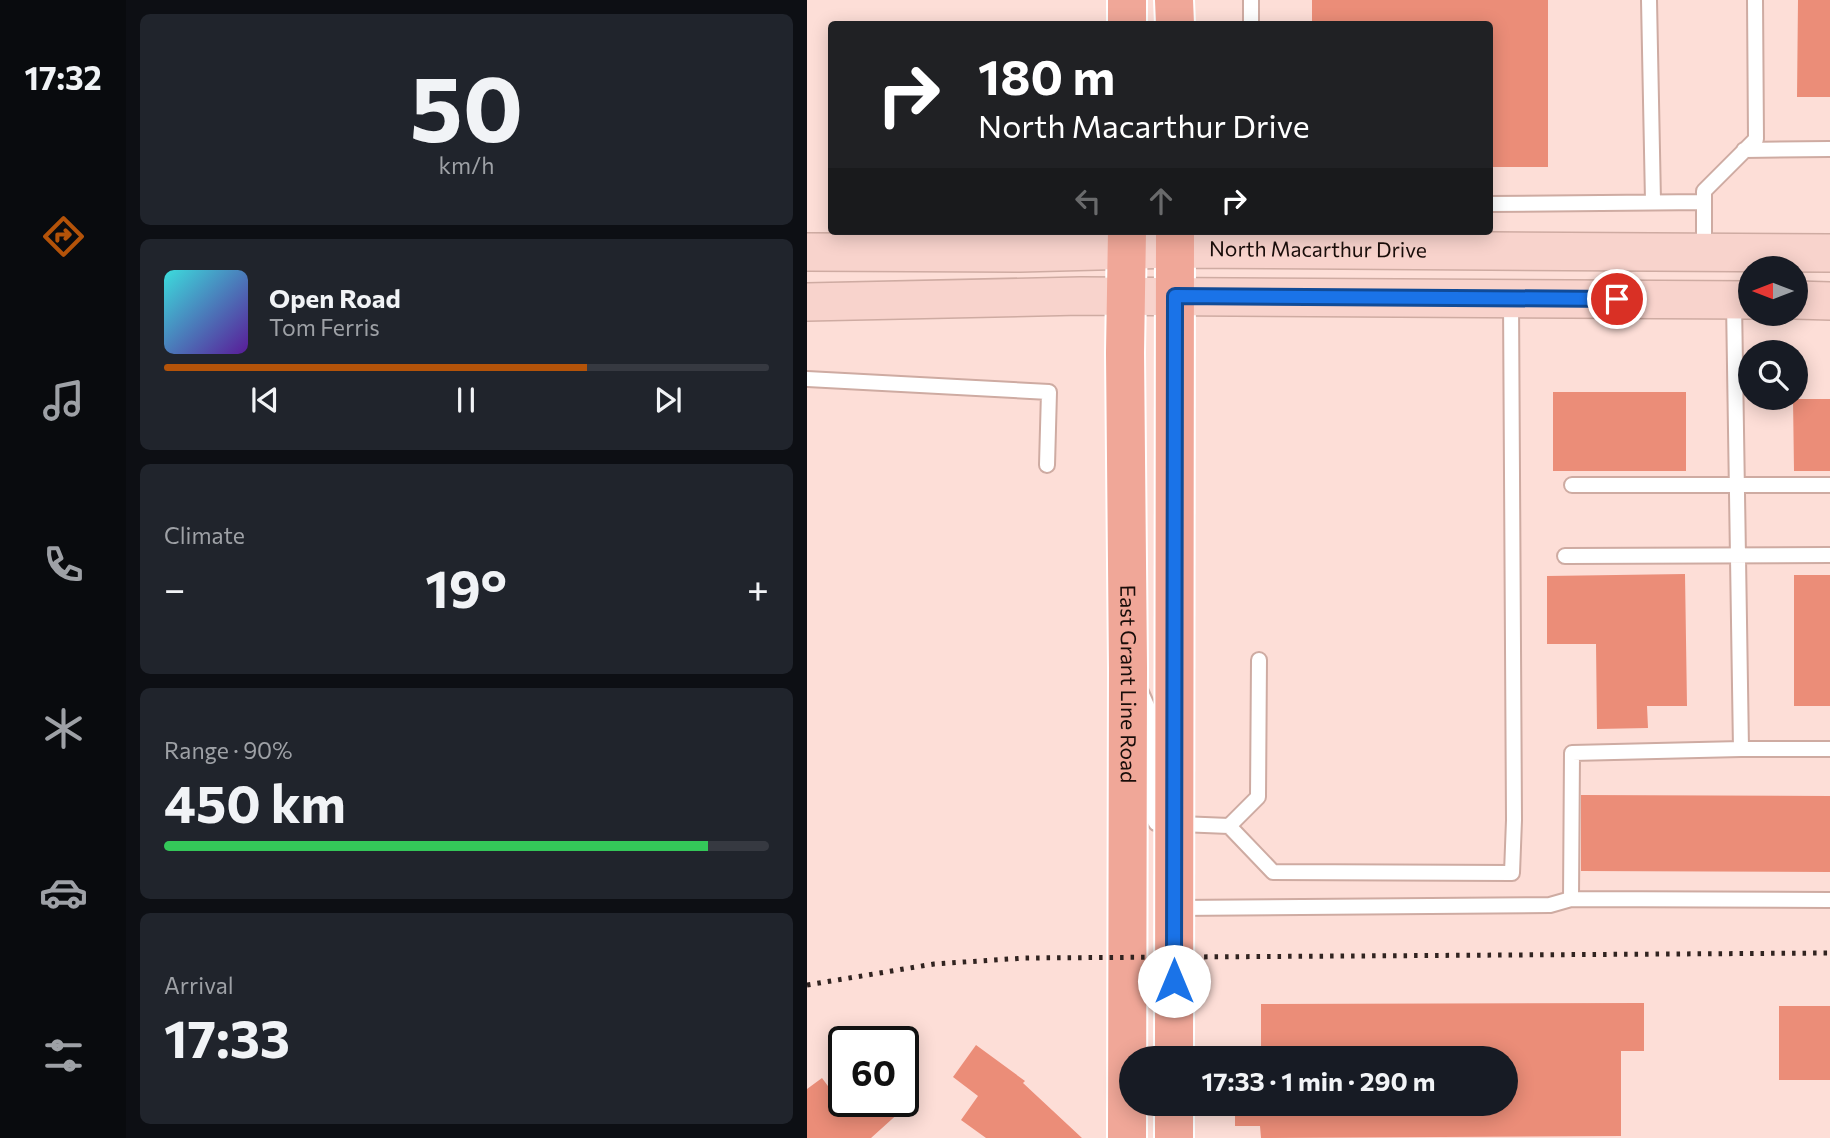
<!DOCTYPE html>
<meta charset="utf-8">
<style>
body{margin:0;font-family:Commissioner,sans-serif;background:#20242c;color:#f1f3f6;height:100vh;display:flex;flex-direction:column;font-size:26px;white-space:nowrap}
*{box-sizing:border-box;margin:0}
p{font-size:23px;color:#9ea1a6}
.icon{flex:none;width:38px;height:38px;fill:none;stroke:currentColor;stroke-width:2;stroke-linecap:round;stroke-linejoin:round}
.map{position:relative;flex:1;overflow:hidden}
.panel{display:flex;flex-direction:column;gap:14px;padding:14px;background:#0d0f14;width:681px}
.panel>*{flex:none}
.banner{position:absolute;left:21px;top:21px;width:665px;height:214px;border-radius:7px;box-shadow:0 4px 18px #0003;background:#202124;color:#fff;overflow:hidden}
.needle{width:46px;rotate:270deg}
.fabs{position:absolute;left:931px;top:256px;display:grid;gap:14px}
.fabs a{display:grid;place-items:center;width:70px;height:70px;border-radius:50%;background:#171b24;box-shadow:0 4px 18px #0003;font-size:35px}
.speed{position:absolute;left:21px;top:1026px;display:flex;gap:14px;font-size:35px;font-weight:700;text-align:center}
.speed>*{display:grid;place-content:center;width:91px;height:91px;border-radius:50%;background:#171b24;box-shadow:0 4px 18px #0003;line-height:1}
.speed .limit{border:4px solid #111;border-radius:10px;background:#fff;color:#111}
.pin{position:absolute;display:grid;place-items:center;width:60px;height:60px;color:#fff;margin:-30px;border:4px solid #fff;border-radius:50%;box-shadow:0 2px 7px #0007}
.me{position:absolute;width:77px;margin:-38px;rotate:0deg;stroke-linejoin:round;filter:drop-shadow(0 0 5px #0008)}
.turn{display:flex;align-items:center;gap:24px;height:147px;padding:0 35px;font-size:32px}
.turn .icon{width:91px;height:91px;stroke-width:2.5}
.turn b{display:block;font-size:49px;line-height:60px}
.lanes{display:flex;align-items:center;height:66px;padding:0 35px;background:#0003;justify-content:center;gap:35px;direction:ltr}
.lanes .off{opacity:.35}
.big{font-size:52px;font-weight:700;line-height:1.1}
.panel .tile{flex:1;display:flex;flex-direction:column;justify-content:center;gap:10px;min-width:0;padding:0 24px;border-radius:10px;background:#20242c}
.panel .dial{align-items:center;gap:0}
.dial b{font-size:91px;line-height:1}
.song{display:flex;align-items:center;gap:21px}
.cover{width:84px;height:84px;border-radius:10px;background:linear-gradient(135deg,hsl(180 70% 55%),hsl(270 70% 35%))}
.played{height:7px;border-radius:4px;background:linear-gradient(90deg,#b45309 70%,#363941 70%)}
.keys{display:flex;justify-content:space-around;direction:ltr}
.heat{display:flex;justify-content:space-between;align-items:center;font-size:38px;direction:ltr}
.charge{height:10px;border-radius:5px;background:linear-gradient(90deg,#34c759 90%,#363941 0)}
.trip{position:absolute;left:312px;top:1046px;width:399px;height:70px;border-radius:35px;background:#171b24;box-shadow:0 4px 18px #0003;font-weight:700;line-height:70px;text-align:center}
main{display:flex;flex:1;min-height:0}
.menu{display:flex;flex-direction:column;width:126px;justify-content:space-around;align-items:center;background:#090b0e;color:#9ea1a6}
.menu .icon{width:49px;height:49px}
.menu .selected{color:#b45309}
.menu b{font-size:32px;color:#f1f3f6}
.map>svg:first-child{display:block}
.building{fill:#eb8d78}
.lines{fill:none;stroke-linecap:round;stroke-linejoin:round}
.lane-casing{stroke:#ceaba2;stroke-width:18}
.secondary-casing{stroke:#ceaba2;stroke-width:40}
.primary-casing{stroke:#fff;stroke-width:42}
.lane{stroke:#fff;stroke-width:14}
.secondary{stroke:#f8d3cc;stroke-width:37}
.primary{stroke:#f0a798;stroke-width:38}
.rail{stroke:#312320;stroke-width:5;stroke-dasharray:3.5 7;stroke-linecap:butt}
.route-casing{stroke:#114b97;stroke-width:18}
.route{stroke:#1a73e8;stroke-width:12}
.labels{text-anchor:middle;stroke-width:6;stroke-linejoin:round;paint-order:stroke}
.street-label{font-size:21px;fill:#190d0a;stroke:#fff0ec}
</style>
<main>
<nav class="menu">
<b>17:32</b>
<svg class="icon selected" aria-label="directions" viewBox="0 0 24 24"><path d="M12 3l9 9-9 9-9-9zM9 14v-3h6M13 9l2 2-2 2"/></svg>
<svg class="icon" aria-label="music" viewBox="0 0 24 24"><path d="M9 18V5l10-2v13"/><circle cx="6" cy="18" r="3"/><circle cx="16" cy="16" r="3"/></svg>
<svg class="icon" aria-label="phone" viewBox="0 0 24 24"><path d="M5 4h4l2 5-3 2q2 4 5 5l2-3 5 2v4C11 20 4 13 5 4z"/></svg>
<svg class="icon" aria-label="climate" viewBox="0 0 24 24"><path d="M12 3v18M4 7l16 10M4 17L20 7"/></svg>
<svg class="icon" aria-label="car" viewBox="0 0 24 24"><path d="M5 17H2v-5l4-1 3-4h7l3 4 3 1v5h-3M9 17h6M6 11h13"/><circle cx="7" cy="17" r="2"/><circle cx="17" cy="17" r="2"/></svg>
<svg class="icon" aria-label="filters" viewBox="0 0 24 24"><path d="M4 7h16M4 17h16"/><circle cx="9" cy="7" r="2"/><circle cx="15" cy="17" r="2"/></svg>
</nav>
<section class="panel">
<div class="tile dial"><b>50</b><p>km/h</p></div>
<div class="tile">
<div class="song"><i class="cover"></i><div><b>Open Road</b><p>Tom Ferris</p></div></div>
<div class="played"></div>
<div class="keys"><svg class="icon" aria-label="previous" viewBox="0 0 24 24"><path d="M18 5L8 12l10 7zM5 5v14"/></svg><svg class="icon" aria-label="pause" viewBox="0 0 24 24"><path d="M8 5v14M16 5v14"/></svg><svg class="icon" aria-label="next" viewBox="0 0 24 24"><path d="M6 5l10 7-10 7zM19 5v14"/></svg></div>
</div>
<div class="tile"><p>Climate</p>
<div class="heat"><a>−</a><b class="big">19°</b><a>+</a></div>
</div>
<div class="tile"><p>Range · 90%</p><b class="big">450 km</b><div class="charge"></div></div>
<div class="tile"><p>Arrival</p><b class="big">17:33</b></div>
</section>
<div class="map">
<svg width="1024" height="1138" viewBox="0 0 1024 1138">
<rect width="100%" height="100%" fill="#fdded7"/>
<path class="building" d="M505,0H741V167H682V24H505Z
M991,0H1023V97H990Z
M746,392H879V471H746Z
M986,399H1023V471H987Z
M878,574L880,706H840L841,728L790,729L789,644H740V576Z
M987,575H1023V706H987Z
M774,795L1023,796V872L774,871Z
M837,1003V1051H814V1136L454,1138L453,1126H428V1104H698V1059H454V1004Z
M972,1006H1023V1080H972Z
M169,1045L218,1081L216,1083L275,1138H179L154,1120L171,1096L146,1077Z
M15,1078L32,1101H105L64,1138H0V1089Z"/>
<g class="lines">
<defs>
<path id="lane" d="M444,0V24
M842,0L846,201
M937,150L1024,149
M682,204L897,202
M897,250V191L949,139L948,0
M927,302L934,749L765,753L764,899L1024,900
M0,379L242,392L240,465
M765,485H1024
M758,556L1024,555
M333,690L341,708L343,813L349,823L422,826L466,872L705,873L707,820L704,300
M934,749H1024
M422,826L451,797L452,660
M368,908L743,905L764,899"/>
<g id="secondary">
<path id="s1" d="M0,252L213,253L368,249L1024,253"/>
<path d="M989,300L1024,301"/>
<path d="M0,302L274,296L943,300"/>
</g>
<g id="primary">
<path d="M320,0V24"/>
<path d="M367,0L368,24"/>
<path id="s2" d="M320,231L318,353L321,668L320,1138"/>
<path d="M367,1059L368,231"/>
<path d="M367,1104V1138"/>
</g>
</defs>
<use href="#lane" class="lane-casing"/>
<use href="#secondary" class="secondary-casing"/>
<use href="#primary" class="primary-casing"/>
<use href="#lane" class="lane"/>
<use href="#secondary" class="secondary"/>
<use href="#primary" class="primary"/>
<path class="rail" d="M0,985L127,964L218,958L1024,953"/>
</g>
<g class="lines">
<defs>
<path id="route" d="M367,981L368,296L810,299"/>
</defs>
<use href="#route" class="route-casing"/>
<use href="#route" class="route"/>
</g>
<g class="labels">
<g class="street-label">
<text dy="7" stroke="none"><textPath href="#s1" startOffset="511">North Macarthur Drive</textPath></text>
<text dy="7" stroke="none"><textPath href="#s2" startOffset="453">East Grant Line Road</textPath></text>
</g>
</g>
</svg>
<div class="fabs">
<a><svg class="needle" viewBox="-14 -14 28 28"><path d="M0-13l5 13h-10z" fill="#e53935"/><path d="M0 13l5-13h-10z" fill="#9ea1a6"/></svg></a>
<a><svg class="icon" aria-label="search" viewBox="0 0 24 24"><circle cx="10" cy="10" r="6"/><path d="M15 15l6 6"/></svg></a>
</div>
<div class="speed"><div class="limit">60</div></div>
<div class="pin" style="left:810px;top:299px;background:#d93025"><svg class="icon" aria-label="arrive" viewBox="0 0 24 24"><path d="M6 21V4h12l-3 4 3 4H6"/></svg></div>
<svg class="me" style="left:367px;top:981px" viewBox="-20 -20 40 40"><circle r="19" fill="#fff"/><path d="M0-13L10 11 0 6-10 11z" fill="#1a73e8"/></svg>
<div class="trip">17:33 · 1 min · 290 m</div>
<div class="banner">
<div class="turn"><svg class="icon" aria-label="right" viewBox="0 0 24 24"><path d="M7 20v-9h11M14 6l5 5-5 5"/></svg><div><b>180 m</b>North Macarthur Drive</div></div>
<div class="lanes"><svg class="icon off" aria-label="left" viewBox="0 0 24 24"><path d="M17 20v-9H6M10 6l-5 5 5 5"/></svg><svg class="icon off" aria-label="ahead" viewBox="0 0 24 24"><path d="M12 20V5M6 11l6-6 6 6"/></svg><svg class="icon" aria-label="right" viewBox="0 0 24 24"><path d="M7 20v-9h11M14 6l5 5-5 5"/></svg></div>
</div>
</div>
</main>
